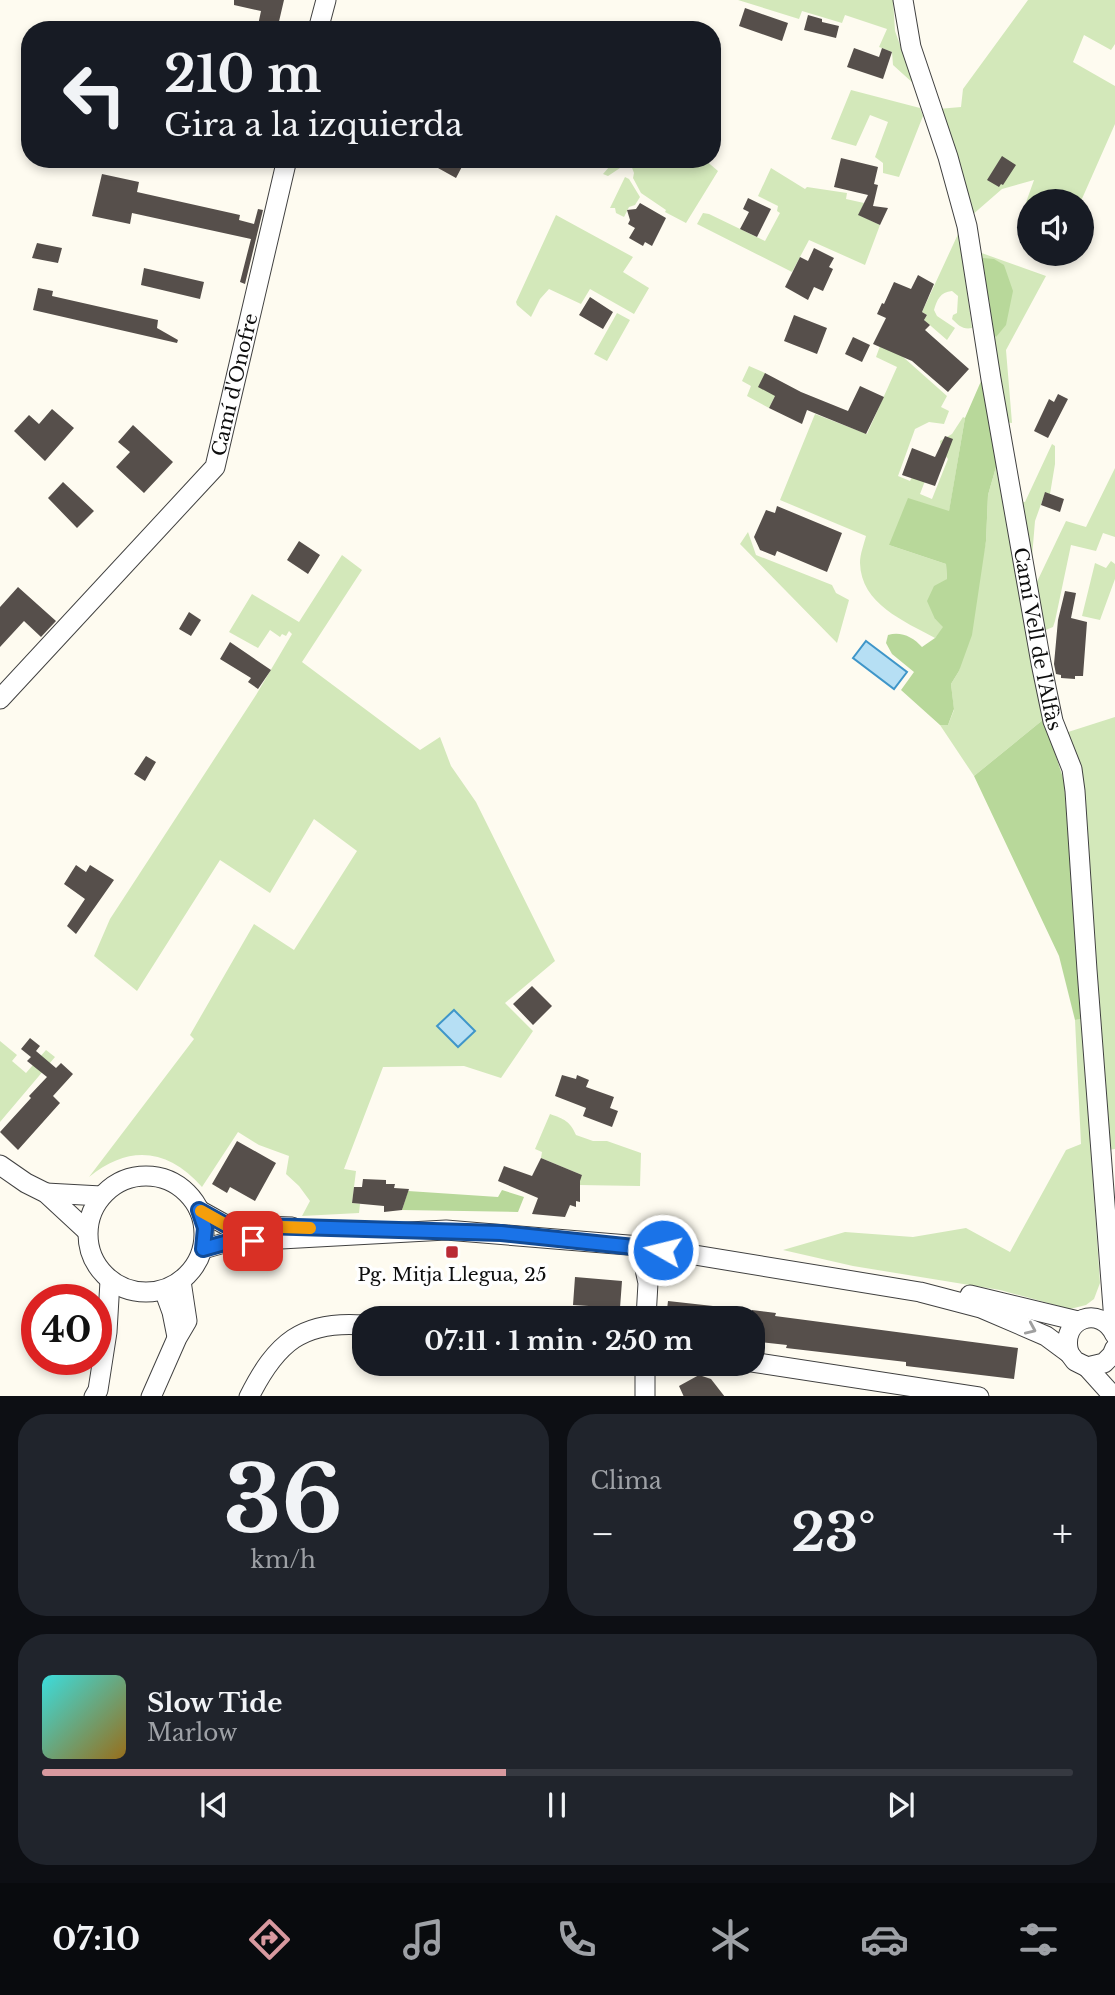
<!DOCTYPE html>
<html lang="es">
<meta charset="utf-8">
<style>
body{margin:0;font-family:"Libre Baskerville",serif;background:#20242c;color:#f1f3f6;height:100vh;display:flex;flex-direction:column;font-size:26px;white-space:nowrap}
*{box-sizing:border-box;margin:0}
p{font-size:23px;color:#9ea1a6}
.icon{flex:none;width:38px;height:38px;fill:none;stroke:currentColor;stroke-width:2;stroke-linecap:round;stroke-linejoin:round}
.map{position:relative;height:1396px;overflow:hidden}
.details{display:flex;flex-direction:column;gap:18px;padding:18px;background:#0d0f14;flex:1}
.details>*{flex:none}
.banner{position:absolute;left:21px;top:21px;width:700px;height:147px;border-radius:28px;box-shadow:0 4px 10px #0003;background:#171b24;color:#f1f3f6;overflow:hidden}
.tools{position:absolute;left:1017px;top:189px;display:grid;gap:14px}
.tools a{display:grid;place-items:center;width:77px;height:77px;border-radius:50%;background:#171b24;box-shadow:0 4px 10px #0003;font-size:35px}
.speed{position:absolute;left:21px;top:1284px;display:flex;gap:14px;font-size:35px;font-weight:700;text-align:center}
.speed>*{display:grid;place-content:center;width:91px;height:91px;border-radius:50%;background:#171b24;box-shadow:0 4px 10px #0003;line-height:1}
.speed .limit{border:10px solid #d22;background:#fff;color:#111}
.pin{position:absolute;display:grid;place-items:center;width:60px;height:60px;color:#fff;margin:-30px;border-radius:14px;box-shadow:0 4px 10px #0006}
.me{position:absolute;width:77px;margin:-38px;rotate:278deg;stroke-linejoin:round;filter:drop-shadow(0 0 5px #0008)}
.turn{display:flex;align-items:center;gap:24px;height:147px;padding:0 28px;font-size:32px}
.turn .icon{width:91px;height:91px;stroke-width:2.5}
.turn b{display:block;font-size:49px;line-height:60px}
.big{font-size:52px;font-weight:700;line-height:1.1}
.details .widget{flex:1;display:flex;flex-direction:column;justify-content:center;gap:10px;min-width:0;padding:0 24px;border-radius:28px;background:#20242c}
.details .dial{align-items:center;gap:0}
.dial b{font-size:91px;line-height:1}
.song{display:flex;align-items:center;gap:21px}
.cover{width:84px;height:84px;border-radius:10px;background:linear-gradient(135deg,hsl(180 70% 55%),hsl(40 70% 35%))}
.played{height:7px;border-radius:4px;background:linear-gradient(90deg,#d8999f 45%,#363941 45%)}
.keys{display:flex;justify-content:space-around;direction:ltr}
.heat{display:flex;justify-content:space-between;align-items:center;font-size:38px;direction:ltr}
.details .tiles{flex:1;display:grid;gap:18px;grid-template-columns:1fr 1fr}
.widget:last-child{grid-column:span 2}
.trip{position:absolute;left:352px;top:1306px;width:413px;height:70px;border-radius:28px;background:#171b24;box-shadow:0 4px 10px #0003;font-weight:700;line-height:70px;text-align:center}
.tabs{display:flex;height:112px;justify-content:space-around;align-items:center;background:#090b0e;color:#9ea1a6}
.tabs .icon{width:49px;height:49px}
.tabs .current{color:#d8999f}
.tabs b{font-size:32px;color:#f1f3f6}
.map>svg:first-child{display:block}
.green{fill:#d3e8ba}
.forest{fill:#b8d89a}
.water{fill:#b6dff4;stroke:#3f96c9;stroke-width:2}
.building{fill:#564f4b}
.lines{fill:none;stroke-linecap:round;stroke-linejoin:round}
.minor-casing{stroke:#414141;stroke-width:21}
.minor{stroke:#fff;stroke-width:19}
.oneway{stroke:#9f9f9f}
.route-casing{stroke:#114b97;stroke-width:18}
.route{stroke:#1a73e8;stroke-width:12}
.slow{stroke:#f59e0b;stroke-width:12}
.poi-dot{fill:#ba2a35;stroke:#fff;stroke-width:2.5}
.labels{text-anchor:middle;stroke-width:7;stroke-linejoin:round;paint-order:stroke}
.street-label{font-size:19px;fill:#0e0e0e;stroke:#fff}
.poi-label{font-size:19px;fill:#0e0e0e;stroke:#fff}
</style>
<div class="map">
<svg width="1115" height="1397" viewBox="0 0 1115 1397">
<rect width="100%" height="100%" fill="#fefbf0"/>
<path class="green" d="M738,0H893L895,31L914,84L893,65L892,52L879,47L887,29L845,15L842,23L802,11L799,19Z
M1028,0H1115V44L1111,50L1084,35L1073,62L1115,86V124L1081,201H1029V210L1024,208L1034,180L1002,189L971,216L938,109L961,107L963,89Z
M851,90L920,108L923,116L899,177L883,173V163L875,157L888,122L870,115L856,146L831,139Z
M616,159H704L718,171L686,223L665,212L666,210L641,193L633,178L634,173L631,165L626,164L608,176L603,174Z
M771,168L805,189L807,187L847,193L846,199L864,203L859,215L880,225L865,265L809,240L792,272L697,224L703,213L709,214L765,241L780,213L777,211L778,206L758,196Z
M625,177L629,179L640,197L635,205L629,207L624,217L616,213L615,208H610Z
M556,215L633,257L623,272L649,288L634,314L590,289L581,304L549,289L540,299L531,317L517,305L516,302Z
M959,232L972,328C963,330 958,325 952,319L953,315L957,313L958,296L952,291C940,292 937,300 934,310L937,316L955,328L947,340L924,320L927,315L922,312Z
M976,251L1046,276L1006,350L1012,423L1004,422Z
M617,313L630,320L607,361L594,354Z
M880,346L902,356L947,396L941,407L949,411L944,424L929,422L915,429L898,476L910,481L912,477L925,481L920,494L932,499L948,459L941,450L940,441L952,434L963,417L965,418L949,512L889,545L946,564L947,579L935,619L944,627L935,638C904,621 861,604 860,563C860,554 864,544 866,536L780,500L815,414L867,434L897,367L876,357Z
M749,366L765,373L775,396L769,408L747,396L751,386L742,381Z
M1052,444L1055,446V464L1050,494L1045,493L1035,521L1032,557L1017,501L1025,502Z
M998,460L1022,613L1044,719L974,776L940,725H948L954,710L951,684L959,671L986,541L988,495Z
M1115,468V537L1103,533L1096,551L1071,545L1055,621L1053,627L1043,631L1034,588L1066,521L1086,527Z
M748,532L756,555L832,585L836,593L849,600L837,643L740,544Z
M342,555L362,570L302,662L420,750L440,737L451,766L476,802L555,961L505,1003L533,1031L501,1078L464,1066L383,1067L344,1169L356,1171L352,1203L360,1204L359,1213L302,1216L310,1201L299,1186L286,1174L289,1156L259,1145L238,1132L202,1187C168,1149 130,1144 89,1177L194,1039L190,1035L254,924L294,950L357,851L314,819L270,893L220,860L137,991L94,956L110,919L256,695L292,634L289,631L286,636L282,634L280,637L270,630L258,648L229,632L252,594L299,622Z
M1111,561L1115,564V579L1100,620L1082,616L1095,563L1106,568Z
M1115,717V1149L1107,1150L1065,733Z
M1082,1019L1100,1283L1094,1299L1086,1305L1070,1309L1000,1290L853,1266L783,1250L845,1232L913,1237L966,1228L1010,1252L1066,1150L1081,1144L1075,1020Z
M0,1041L17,1055L12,1061L26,1073L46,1050L55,1057L0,1122Z
M550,1114C564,1119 570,1121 576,1135L593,1141H607L641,1153L640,1186L578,1185L582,1175L541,1158L542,1152L535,1149Z"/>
<path class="forest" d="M983,258L994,259L1004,265L1013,291L1006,325L996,337L990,330V303L983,277Z
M985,372L998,460L988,495L986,541L972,635L959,671L951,684L954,709L948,725H940L901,690L914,672L892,654L886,643L888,635C901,631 913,637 922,647L935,638L943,627L935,619L927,601L934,586L947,579L946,564L889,545L908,498L949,511L965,418Z
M1044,719L1064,781L1082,1019L1075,1020L1059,956L974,776Z
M502,1190L524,1197L518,1212L402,1210L408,1191L498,1197Z"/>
<path class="water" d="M866,641L907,672L894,689L853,658Z
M454,1010L475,1031L458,1047L437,1026Z"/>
<path class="building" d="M234,0H284L277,30H257L261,11L234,5Z
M745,8L788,23L782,41L739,26Z
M808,15L822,19V22L839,26L836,38L804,30Z
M854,48L879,57L882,48L892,52L883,79L847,67Z
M1002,156L1016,165L1003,185L1001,184L999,187L987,180Z
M841,158L878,167L874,184L878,185L873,206L888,208L880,225L858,215L868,195L834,187Z
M442,159H466L456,178L438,168Z
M102,174L139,182L137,192L240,215L239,220L254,224L258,209L263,210L245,284L240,282L251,239L132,213L130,224L92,216Z
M748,198L771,209L757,237L740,229L749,212L743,209Z
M640,203L666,218L652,246L645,242L643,246L629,238L635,228L628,224L630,220L627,210L636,209Z
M37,243L62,248L58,263L32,258Z
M814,248L834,258L829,267L833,269L823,291L814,287L808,300L785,287L800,257L808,261Z
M144,268L204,282L200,299L141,285Z
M918,275L934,284L922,312L927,315L924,320L930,325L925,330L969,369L948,392L912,361L873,344L886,318L877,314L882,303L884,304L894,282L911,289Z
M38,288L53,291L52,296L158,320L157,328L178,340L177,343L33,310Z
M590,297L613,312L603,329L579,315Z
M794,315L827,328L817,354L784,341Z
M853,337L870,345L862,362L845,354Z
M765,373L801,392L848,411L860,386L884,397L866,434L807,410L802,424L769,408L775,396L758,387Z
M1058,394L1068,399L1048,438L1034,431L1049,399L1054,402Z
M52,409L74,428L45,461L14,431L29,415L39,424Z
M133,425L173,462L144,493L116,467L130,452L118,442Z
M945,436L953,439L935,486L902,475L912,448L935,457Z
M63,482L94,511L77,528L48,498Z
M1045,492L1064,499L1060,512L1041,505Z
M777,506L842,533L827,572L777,551L775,556L760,550L754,537L766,510L775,513Z
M299,541L320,555L308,574L287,560Z
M18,587L56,621L41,637L24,621L0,647V607Z
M1065,591L1076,593L1071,618L1087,622L1083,676H1075V679L1061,678V675L1056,674L1054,664L1058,620Z
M189,612L201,620L191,636L179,629Z
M230,642L271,670L258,689L248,682L251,678L220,659Z
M146,756L156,762L145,781L134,774Z
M76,865L86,872L90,865L114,880L76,934L67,926L85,899L64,884Z
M532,986L552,1006L533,1025L513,1004Z
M30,1038L40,1046L36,1051L56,1068L61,1063L73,1074L53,1096L60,1103L18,1150L0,1132L31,1098L29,1096L47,1077L27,1061L31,1057L21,1049Z
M562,1075L576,1079L577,1075L589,1080L586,1087L614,1097L610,1108L618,1111L612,1127L583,1116L586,1108L555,1096Z
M237,1141L276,1163L255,1201L230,1187L227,1193L212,1184Z
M541,1158L582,1175L580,1181V1202L576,1201V1207L570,1205L565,1217L532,1214L538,1198L498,1181L504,1166L532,1176Z
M363,1179L386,1180V1184H395L394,1188L409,1189L402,1210L384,1212V1206L352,1203L354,1187H362Z
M575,1277L622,1281L620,1308L573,1305Z
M668,1301L749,1310V1318H666Z
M752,1310L776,1313L775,1316L1018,1348L1014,1379L906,1366V1362L786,1348L787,1345L752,1341Z
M699,1375L711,1379L725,1397H684L679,1386Z"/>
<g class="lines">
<defs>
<g id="minor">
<path id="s1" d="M903,0L911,47L948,157L967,226L991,379L1041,663L1053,721L1072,769L1075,791L1087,970L1115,1334"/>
<path d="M318,30L326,0"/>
<path id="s2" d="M0,699L215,467L287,159"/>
<path d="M0,1165L26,1183L46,1193L87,1231"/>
<circle cx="146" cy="1234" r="58"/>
<path d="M46,1193L101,1196"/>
<path d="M199,1210L226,1225L292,1227"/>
<path d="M640,1246L648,1283L646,1318"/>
<path d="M203,1249L228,1242L446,1230L640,1246L920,1292L981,1308L1046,1336L1069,1353L1075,1361L1087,1367L1104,1363L1112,1355L1115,1348"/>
<path d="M164,1290L172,1312L177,1337"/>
<path d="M970,1295L1078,1321"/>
<path d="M1069,1353C1059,1318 1101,1304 1115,1335"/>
<path d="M752,1362L979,1397"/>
<path d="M645,1363V1397"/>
<path d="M1086,1366L1114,1397"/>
<path d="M94,1397L98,1390L107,1332L110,1281"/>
<path d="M151,1397L177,1338L187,1321L181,1281"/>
<path d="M249,1397C276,1343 302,1320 364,1325"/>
</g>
</defs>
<use href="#minor" class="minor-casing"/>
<use href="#minor" class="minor"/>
</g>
<defs><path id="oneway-chevron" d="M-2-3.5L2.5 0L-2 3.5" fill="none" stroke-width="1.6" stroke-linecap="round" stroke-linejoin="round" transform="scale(1.75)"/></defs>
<use class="oneway" href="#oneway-chevron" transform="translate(1031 1329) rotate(24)"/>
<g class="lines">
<defs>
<path id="route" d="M253,1241L228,1242L203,1249L205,1228L199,1210L226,1225L501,1233L663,1250"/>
</defs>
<use href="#route" class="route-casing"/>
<use href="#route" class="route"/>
<path class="slow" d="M201,1211L226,1225L310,1228"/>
</g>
<rect class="poi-dot" x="445" y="1245" width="14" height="14" rx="3.5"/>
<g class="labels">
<g class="street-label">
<text dy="7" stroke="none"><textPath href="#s2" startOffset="401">Camí d'Onofre</textPath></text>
<text dy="7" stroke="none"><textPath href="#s1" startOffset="654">Camí Vell de l'Alfàs</textPath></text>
</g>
<g class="poi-label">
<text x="452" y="1281">Pg. Mitja Llegua, 25</text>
</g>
</g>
</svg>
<div class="tools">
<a><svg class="icon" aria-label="sound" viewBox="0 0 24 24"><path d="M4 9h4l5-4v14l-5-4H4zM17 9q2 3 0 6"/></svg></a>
</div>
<div class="speed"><div class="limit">40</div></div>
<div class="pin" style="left:253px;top:1241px;background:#d93025"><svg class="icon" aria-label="arrive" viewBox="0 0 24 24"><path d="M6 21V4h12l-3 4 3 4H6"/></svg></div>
<svg class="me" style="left:663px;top:1250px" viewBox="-20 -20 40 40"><circle r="17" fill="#1a73e8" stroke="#fff" stroke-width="3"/><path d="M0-11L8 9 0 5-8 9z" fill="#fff"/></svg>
<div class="trip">07:11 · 1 min · 250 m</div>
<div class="banner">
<div class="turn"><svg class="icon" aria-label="left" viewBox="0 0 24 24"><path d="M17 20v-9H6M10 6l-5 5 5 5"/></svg><div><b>210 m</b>Gira a la izquierda</div></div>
</div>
</div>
<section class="details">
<div class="tiles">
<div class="widget dial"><b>36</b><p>km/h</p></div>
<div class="widget"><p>Clima</p>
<div class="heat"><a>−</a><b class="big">23°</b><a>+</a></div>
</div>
<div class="widget">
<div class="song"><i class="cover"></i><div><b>Slow Tide</b><p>Marlow</p></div></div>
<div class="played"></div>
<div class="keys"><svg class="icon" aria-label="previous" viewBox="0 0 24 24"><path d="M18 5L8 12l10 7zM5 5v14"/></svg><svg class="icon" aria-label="pause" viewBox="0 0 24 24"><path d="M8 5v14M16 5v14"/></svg><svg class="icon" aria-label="next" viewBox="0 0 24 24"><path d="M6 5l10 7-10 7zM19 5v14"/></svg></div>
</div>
</div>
</section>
<nav class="tabs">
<b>07:10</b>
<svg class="icon current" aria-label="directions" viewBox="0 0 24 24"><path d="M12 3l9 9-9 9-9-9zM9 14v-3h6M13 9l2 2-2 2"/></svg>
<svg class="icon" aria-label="music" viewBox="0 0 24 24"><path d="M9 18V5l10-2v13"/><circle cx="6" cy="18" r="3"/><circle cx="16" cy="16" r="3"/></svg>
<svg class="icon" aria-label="phone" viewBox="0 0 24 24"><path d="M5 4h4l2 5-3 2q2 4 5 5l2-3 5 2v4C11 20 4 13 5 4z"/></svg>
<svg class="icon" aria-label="climate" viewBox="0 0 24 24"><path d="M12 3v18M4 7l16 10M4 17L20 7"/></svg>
<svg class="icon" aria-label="car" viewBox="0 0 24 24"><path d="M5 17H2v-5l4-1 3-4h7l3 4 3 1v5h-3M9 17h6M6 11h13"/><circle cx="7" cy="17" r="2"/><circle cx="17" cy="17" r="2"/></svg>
<svg class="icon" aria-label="filters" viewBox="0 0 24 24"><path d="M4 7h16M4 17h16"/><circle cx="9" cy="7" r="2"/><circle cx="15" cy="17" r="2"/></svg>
</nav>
